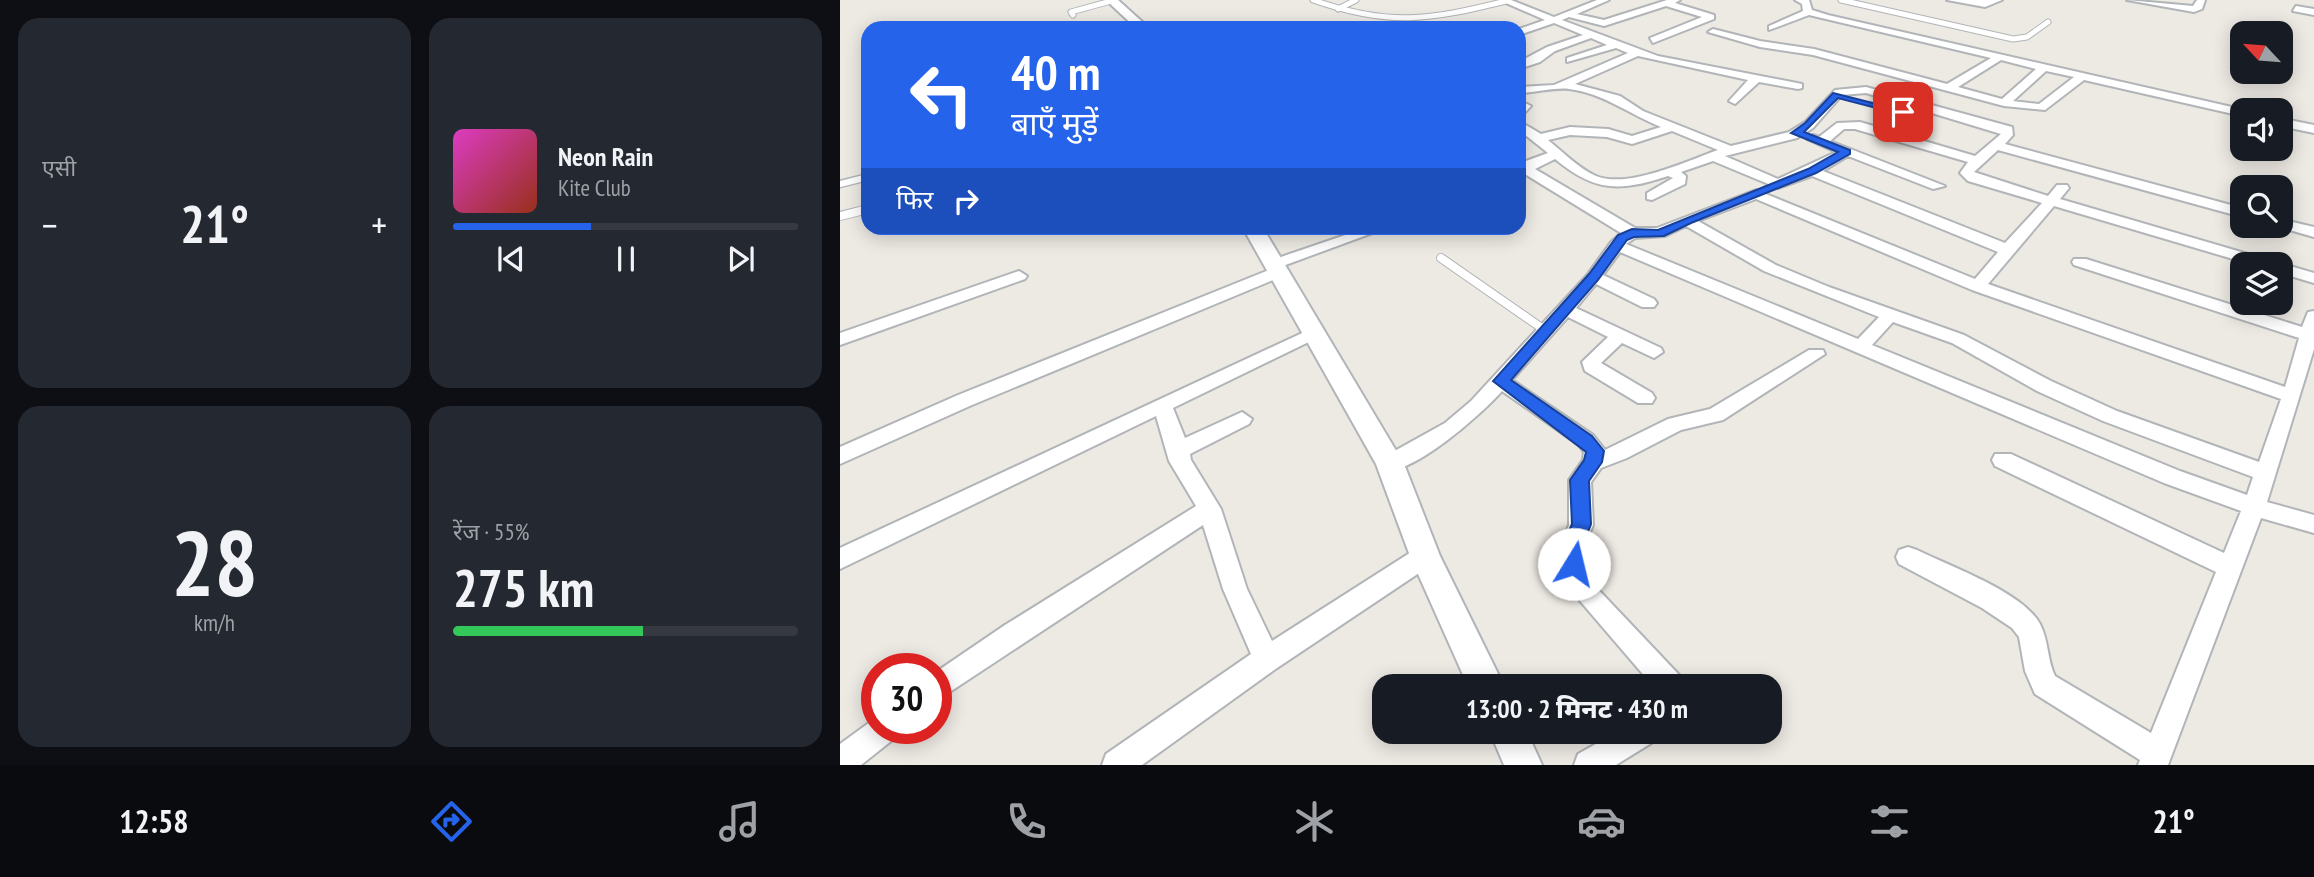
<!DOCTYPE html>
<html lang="hi">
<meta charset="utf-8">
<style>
body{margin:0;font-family:"PT Sans Narrow","Noto Sans Devanagari",sans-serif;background:#242831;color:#f1f3f6;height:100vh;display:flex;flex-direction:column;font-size:26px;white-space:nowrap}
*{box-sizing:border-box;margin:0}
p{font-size:23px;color:#9ea1a6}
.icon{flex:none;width:38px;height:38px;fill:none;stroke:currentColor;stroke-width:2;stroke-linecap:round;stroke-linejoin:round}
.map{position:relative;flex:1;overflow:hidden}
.side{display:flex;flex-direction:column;gap:18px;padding:18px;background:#0d0f14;width:840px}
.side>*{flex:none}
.hud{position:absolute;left:21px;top:21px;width:665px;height:214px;border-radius:21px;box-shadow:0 4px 18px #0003;background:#2563eb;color:#fff;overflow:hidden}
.needle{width:46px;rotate:296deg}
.tools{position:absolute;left:1390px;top:21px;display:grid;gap:14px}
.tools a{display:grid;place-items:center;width:63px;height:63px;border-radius:14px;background:#171b24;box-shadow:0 4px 18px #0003;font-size:35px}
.speed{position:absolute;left:21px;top:653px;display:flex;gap:14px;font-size:35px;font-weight:700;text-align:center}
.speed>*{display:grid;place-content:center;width:91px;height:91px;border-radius:50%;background:#171b24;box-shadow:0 4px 18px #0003;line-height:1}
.speed .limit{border:10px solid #d22;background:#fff;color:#111}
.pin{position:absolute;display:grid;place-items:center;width:60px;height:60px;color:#fff;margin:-30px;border-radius:14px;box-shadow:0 4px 10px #0006}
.me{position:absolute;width:77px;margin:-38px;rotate:9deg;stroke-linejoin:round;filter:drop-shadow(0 0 5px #0008)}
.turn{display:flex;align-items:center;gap:24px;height:147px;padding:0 35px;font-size:32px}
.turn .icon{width:91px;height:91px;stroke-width:2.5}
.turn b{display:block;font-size:49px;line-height:60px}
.then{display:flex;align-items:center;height:66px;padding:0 35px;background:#0003;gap:14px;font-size:26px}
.big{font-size:52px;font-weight:800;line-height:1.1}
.side .widget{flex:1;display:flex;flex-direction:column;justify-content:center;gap:10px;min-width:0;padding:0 24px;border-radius:21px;background:#242831}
.side .dial{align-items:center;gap:0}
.dial b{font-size:91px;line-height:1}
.song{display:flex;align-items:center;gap:21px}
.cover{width:84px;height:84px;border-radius:10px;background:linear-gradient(135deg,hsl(310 70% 55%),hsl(10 70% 35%))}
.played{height:7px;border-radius:4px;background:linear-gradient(90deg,#2563eb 40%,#363941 40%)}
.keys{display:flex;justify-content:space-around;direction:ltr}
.heat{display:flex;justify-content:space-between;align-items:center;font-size:38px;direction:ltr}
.charge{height:10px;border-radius:5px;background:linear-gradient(90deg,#34c759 55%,#363941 0)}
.side .tiles{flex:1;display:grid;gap:18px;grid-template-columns:repeat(2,1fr)}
.trip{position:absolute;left:532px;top:674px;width:410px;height:70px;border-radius:21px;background:#171b24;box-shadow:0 4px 18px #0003;font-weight:800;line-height:70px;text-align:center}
.tabs{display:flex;height:112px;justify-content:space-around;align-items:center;background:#090b0e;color:#9ea1a6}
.tabs .icon{width:49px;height:49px}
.tabs .on{color:#2563eb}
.tabs b{font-size:32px;color:#f1f3f6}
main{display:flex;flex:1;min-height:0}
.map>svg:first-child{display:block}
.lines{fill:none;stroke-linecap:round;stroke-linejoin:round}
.service-far2-casing{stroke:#b1b5b8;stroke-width:7}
.service-far1-casing{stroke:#b1b5b8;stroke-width:9}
.service-casing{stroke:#b1b5b8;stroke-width:10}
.minor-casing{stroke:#b1b5b8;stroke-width:4}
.tertiary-casing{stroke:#b1b5b8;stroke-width:4}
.service-far2{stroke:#fff;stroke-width:5}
.service-far1{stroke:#fff;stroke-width:6}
.service{stroke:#fff;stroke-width:8}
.minor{fill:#fff;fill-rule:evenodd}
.tertiary{fill:#fff;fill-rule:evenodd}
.route{fill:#2563eb;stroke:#184099;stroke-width:2}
</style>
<main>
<section class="side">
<div class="tiles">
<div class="widget"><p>एसी</p>
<div class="heat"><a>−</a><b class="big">21°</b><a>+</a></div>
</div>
<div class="widget">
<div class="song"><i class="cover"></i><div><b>Neon Rain</b><p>Kite Club</p></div></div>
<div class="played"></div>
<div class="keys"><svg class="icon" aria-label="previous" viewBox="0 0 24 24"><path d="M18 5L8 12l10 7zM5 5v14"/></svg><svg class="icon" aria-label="pause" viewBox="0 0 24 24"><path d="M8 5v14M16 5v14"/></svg><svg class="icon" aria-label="next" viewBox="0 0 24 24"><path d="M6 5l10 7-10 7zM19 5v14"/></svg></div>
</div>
<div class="widget dial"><b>28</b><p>km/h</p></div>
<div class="widget"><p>रेंज · 55%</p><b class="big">275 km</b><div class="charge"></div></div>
</div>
</section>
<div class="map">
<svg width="1474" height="765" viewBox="0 0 1474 765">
<rect width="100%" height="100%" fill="#ede9e3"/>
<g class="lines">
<defs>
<path id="service-far2" d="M473,0C550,27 589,20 666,1
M1001,0L1173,39L1187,37L1208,22
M498,9L516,0
M233,15L231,12L271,1"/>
<path id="service-far1" d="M0,184L28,177"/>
<path id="service" d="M0,216L28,209
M601,258L706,331"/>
<path id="minor" d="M659,0H671L714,17L757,0H769L737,14L764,20L827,0H840L835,3L874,15V19L813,43L810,38L862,17L826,6L764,26L729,17L722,20L818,56L962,84V88L958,89L919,82L895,104L889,101L908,80L798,56L735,84L780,96L803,111L891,146L949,132L965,122L995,90L1026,87L1172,127L1173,135L1165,144L1402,208V217L1158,150L1134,172L1208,196L1217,185H1227L1229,188L1220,199L1432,261L1434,264H1410L1214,206L1148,284L1445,387L1459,338L1234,265L1232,262L1234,259H1246L1462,327L1468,312L1474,311V349L1427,502L1474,515V533L1421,518L1328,765H1298L1300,760L1195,694L1185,671L1179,637L1172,628L1142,608L1059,564L1056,557L1059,550L1068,547L1077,550C1109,566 1183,592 1200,624C1209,641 1207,660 1215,676L1311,733L1376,572L1155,466L1152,460L1155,454H1171L1384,553L1401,511L1324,483L780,252L763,275L814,299L817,303L814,307H802L756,284L736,308L821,348L823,352L814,358L782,343L761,363L812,393L815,398L812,403H798L745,371L742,362L768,337L728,317L672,380L753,435L765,450L828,419L870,409L969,350H983L985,354L883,420L841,430L787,458L761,468L751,482L753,525L744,547L752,583L841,677L845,686H813L729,588L720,547L729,525V480L743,460L744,452L739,445L662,391C644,412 570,478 542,470L539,464L542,458L605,423L631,401L748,274L771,242L781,233L683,173L681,170L686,161L708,153L679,130V121L701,134L730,127L768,129L792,136L821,127C789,114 763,93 729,89C717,87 693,93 679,93V87L714,85L788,53L776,48L727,62V58L767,45L751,38L715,51L700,62L679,69V62L707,47L743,35L714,23L679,35V29L705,20ZM1026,93L1161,134L1135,156L1020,122L997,123L979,137L973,135L967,139L996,152L938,179L885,156L957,138L973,128L1002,95ZM1004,129H1015L1128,162L1120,173L1128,181L1202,203L1165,243L983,171L1008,156L1093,189L1105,186L990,141ZM832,131L878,150C847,161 788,189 756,176C738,168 723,152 708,140L730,135L767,137L792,144ZM715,159C755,192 779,192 828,176L833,178L807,193V199L812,200L845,184L846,176L841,172L873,161L938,188L972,176L1158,252L1135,279L916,190L817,228H795L695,169ZM916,199L1132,290L1441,399L1419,462L1277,411L1211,381L1124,335L989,287L936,265L858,221ZM846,226L924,271L1039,317L1018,339L786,244L795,238L825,236ZM1053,322L1112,343L1197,391L1263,421L1413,477L1407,495L1340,471L1032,345Z
M955,0H969L972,10L988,15L1405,110H1402V116L1244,80L1205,110L1164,106L973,55L920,47L868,32L873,29L920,41L974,49L1107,84L1151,58L969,15L929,30V26L963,11L962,4ZM1161,60L1196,69L1162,99L1118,87ZM1206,71L1234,77L1199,104L1173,101Z
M1107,0H1162L1145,7Z
M1287,0L1353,6L1357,0H1365L1362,9L1354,12Z
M1456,6L1474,9V15L1453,11Z
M555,22L572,28H533L535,26Z
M679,100L691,106L679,119Z
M1440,118L1474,125V133L1440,126Z
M1440,219L1474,227V237L1435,226H1440Z
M526,228H546L440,267L447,272L445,275L132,405L0,464V447L118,395L434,268L427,264L429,261Z
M1440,263L1474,273V283L1440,273V264H1436Z
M179,271L187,276L185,279L0,345V333Z
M473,328L479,329L482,333L479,337L333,408L345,438L402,412L412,419L409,424L350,454L351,460L381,509L407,589L432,641L576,549L585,546L594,549L597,556L594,563L437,668L302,765H262L266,754L411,654L383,589L363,525L96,701V672L165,625L356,506L329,461L316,416L0,569V548Z
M37,717V728H59L55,738L21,765H0V744Z
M777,732H817L813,742L776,765H734L738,754Z"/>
<path id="tertiary" d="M266,0H278L309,28H296Z
M403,228H423L564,464L600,556L664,686H628L570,556L536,464Z
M650,732H687L702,765H664Z"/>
</defs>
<use href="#service-far2" class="service-far2-casing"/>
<use href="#service-far1" class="service-far1-casing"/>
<use href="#service" class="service-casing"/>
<use href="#minor" class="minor-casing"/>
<use href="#tertiary" class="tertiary-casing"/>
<use href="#service-far2" class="service-far2"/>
<use href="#service-far1" class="service-far1"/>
<use href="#service" class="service"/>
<use href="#minor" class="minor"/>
<use href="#tertiary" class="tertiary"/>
</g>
<path class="route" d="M993,93L1068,112L1063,115L998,98L964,132L1010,150V154L976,173L851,223L824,236L794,237L787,240L758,280L671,380L752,436L764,451L762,462L749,481L751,524L742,547L744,564L741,570H726L722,547L732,524L730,480L744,460L746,452L653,381L749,274L778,235L792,229L818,230L968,169L998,152L951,133L965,123Z"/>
</svg>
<div class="tools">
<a><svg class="needle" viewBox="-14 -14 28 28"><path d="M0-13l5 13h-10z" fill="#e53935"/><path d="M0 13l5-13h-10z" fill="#9ea1a6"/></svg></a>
<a><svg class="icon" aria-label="sound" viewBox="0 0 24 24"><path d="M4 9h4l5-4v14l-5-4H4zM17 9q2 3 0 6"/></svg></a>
<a><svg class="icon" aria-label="search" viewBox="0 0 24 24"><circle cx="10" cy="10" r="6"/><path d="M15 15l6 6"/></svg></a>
<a><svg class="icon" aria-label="layers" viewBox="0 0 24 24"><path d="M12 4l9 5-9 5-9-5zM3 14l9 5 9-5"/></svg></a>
</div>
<div class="speed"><div class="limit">30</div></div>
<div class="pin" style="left:1063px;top:112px;background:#d93025"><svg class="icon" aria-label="arrive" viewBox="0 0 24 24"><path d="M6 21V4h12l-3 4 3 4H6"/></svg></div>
<svg class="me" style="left:734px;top:564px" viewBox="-20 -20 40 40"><circle r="19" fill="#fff"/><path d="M0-13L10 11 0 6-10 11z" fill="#2563eb"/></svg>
<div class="trip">13:00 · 2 मिनट · 430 m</div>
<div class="hud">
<div class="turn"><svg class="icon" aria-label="left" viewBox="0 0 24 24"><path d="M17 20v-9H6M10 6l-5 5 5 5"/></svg><div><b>40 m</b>बाएँ मुड़ें</div></div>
<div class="then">फिर<svg class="icon" aria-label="right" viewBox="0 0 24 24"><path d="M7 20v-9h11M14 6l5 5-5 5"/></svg></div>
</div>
</div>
</main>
<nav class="tabs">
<b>12:58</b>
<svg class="icon on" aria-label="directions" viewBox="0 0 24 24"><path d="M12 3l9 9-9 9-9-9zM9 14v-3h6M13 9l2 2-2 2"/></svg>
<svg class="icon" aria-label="music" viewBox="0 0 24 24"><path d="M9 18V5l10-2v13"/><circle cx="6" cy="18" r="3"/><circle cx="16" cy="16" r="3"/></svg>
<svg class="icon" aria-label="phone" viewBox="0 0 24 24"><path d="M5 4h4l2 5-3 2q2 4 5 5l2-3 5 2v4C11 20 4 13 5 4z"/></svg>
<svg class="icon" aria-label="climate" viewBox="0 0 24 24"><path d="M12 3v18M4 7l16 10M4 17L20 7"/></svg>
<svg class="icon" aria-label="car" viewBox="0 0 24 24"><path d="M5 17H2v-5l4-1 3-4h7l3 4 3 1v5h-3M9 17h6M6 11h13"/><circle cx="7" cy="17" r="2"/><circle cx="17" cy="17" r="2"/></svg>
<svg class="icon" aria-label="filters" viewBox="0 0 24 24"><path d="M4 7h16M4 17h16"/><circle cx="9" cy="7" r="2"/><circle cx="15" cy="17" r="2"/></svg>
<b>21°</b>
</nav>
